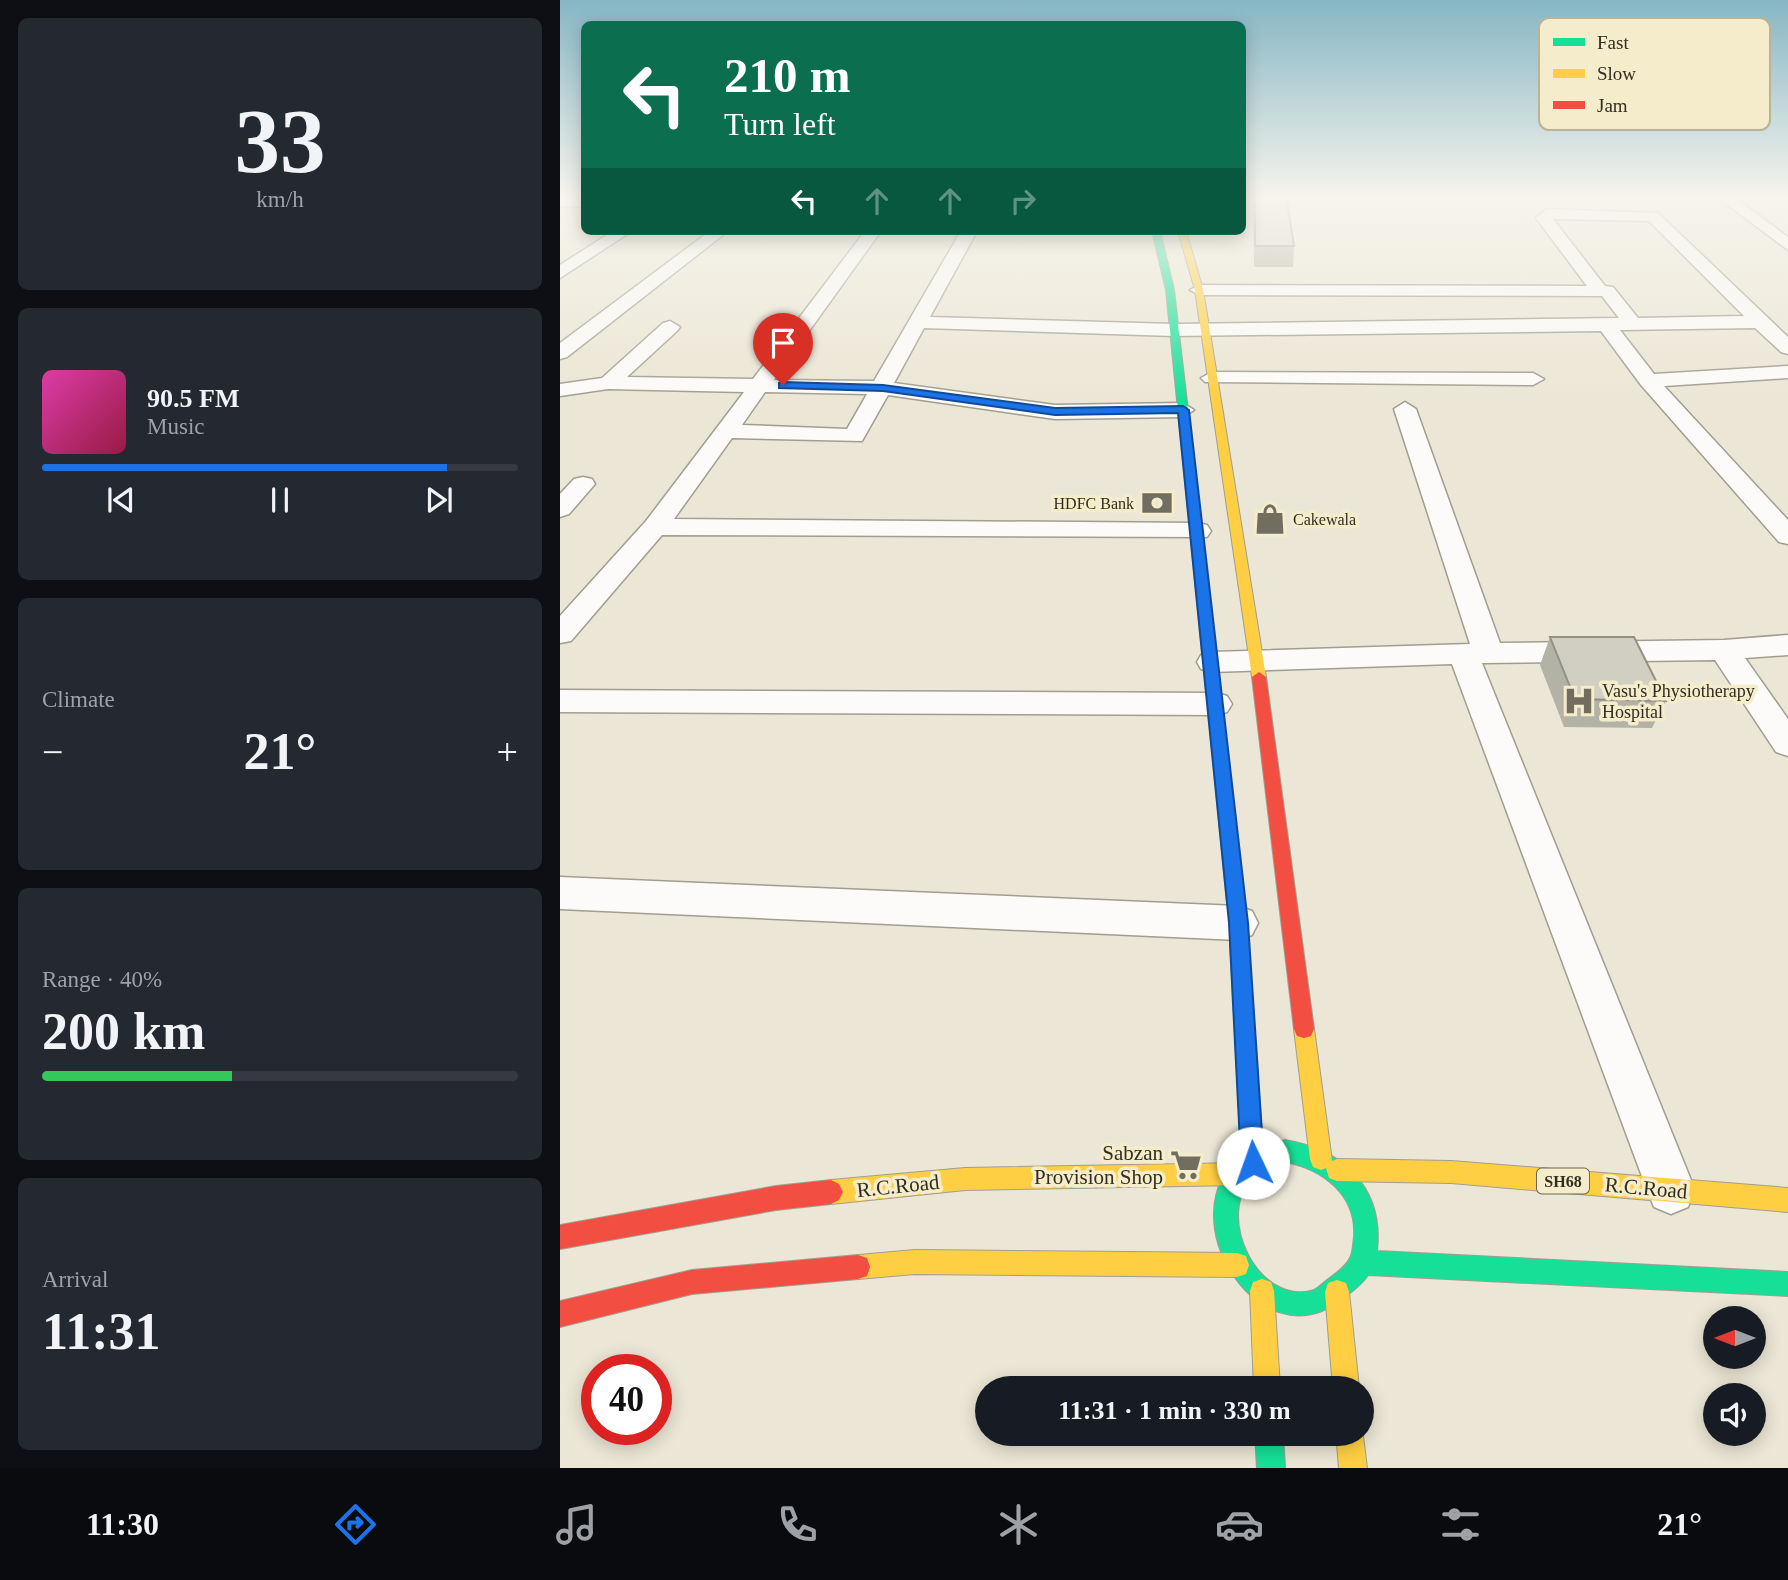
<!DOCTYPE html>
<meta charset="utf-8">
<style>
body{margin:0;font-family:"Times New Roman",serif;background:#242831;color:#f1f3f6;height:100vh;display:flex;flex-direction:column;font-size:26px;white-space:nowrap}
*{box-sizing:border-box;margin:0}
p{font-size:23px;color:#9ea1a6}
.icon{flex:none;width:38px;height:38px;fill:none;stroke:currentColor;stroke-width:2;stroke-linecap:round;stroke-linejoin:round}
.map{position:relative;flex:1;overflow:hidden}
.sheet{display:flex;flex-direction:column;gap:18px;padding:18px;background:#0d0f14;width:560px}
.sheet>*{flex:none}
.top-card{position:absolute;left:21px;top:21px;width:665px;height:214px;border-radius:10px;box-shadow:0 4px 18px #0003;background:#0b6e4f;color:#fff;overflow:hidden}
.needle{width:46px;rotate:270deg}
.buttons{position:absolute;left:1143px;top:1306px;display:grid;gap:14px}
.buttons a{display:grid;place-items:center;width:63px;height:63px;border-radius:50%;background:#171b24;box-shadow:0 4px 18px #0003;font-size:35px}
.speed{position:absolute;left:21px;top:1354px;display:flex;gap:14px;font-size:35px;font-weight:700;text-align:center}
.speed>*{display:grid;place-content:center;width:91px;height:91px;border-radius:50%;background:#171b24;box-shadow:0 4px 18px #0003;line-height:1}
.speed .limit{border:10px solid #d22;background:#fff;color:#111}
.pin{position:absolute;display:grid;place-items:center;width:60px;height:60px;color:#fff;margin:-72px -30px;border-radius:50% 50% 50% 0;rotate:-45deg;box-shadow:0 0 7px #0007}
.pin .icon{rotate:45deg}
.me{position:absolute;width:77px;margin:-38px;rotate:357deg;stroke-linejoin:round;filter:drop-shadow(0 0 5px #0008)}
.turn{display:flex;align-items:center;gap:24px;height:147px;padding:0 28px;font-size:32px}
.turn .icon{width:91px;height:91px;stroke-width:2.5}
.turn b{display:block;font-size:49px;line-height:60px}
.lanes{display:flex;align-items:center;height:66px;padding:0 28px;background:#0003;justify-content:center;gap:35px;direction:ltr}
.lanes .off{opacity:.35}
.big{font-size:52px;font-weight:600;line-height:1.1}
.sheet .tile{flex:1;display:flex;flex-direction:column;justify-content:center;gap:10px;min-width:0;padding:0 24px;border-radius:10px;background:#242831}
.sheet .dial{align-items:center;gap:0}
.dial b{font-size:91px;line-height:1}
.song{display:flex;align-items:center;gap:21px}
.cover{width:84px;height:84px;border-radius:10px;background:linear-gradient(135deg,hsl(320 70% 55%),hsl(340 70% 35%))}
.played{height:7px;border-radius:4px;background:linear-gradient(90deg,#1a73e8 85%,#363941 85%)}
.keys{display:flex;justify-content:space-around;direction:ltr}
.heat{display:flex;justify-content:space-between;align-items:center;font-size:38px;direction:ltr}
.charge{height:10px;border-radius:5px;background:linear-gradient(90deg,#34c759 40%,#363941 0)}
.trip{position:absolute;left:415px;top:1376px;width:399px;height:70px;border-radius:35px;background:#171b24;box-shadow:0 4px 18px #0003;font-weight:600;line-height:70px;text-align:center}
.tab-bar{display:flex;height:112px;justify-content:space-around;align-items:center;background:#090b0e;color:#9ea1a6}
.tab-bar .icon{width:49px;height:49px}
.tab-bar .on{color:#1a73e8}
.tab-bar b{font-size:32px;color:#f1f3f6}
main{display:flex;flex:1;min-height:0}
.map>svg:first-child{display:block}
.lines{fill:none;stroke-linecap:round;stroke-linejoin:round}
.street-casing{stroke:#a19e90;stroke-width:3}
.fast-casing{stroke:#a19e90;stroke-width:2}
.slow-casing{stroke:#a19e90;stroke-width:2}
.jam-casing{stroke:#a19e90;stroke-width:2}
.street{fill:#fcfbf9;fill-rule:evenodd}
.fast{fill:#16e098;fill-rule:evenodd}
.slow{fill:#ffcf43;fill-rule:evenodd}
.jam{fill:#f24e42;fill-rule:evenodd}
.wall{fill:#b3b2a6}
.building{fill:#d0cfc1;stroke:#929187;stroke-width:2}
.route{fill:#1a73e8;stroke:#114b97;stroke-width:2}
.labels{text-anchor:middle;stroke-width:7;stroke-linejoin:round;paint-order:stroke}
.far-poi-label{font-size:16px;fill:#312d20;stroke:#f5eccb;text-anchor:end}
.shield{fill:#f5eccb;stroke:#6c6653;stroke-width:2}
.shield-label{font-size:16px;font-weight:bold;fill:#312d20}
.poi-label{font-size:18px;fill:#312d20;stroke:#f5eccb;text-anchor:start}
.near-poi-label{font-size:21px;fill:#312d20;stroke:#f5eccb;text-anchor:end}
.near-street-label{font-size:21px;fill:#312d20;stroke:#f5eccb}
.key{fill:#f5eccb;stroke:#bab398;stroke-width:2}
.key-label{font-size:19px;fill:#312d20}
</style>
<main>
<section class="sheet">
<div class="tile dial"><b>33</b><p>km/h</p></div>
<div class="tile">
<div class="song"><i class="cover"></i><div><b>90.5 FM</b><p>Music</p></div></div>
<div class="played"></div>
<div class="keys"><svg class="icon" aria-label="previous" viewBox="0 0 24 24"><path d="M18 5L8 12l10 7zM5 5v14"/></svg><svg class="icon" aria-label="pause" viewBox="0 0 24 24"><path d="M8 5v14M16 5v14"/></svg><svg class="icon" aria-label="next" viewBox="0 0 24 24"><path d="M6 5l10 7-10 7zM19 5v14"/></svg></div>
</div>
<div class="tile"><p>Climate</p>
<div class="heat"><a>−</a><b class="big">21°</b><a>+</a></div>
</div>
<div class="tile"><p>Range · 40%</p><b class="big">200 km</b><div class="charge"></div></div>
<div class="tile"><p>Arrival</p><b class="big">11:31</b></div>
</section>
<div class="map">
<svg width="1228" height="1468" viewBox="0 0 1228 1468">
<rect width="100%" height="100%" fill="#ebe6d5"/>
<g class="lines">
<defs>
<path id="street" d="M1154,195H1171L1228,237V250Z
M0,198L24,199V207L0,206Z
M987,209L1098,213L1228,337V354L1221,352L1195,328L1060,330L1094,374L1228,366V378L1104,386L1228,520V544L1219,542L1081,385L1041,331L614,336L364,328L334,383L495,405L623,403L634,410L623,417L495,419L328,395L302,441L172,438L114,519L638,523L647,525L651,531L647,537L102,535L11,641L0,643V616L86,521L184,392L48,389L0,396V384L42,378L103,323L110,321L120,327L117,331L67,377L193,379L305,231H321L214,380L314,381L401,231H417L370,317L614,324L1059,318L1042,296L639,295L630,290L639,285L1027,286L976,218ZM993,219L1089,221L1184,316L1078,318L1053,287L1045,286ZM205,392L307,394L287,429L182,425Z
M53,231H72L0,278V265Z
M150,231H168L7,357L0,359V343Z
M652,372L973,373L984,379L973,385L645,382L641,378Z
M845,402L856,409L940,643L1164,640L1228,635V655L1185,658L1228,719V756L1216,752L1155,660L922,663L1135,1190L1128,1207L1111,1214L1094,1207L1087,1190L892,664L652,672L641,669L637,662L641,655L652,652L910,644L834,409Z
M23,477L32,479L35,484L9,514L0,517V494L14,479Z
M0,690L656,693L667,696L672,704L667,712L656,715L0,712Z
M0,877L678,906L692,911L698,923L692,935L678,940L0,909Z"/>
<path id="fast" d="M592,231H600L614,290L673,800L671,804H659L657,800L606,290Z
M725,1140C784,1150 824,1188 817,1251L1228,1272V1296L808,1275C801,1286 791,1292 781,1300C697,1364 608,1212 681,1158C693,1149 711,1145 725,1140ZM725,1162C763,1169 797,1195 794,1237C793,1244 793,1252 790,1258C785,1268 775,1274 767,1280C763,1283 758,1288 754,1290C698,1308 652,1213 695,1175C703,1168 716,1166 725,1162Z
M695,1433H723L725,1468H697Z"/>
<path id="slow" d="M618,231H626L643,290L706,677L699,682L692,677L635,290Z
M665,794L671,796L673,800L687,923L704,1163L701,1171L691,1174L688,1182L680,1185L405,1190L271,1204L263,1200L259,1192L263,1184L271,1180L405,1168L682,1163L669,923L657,800L659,796Z
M744,1020L751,1022L754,1029L772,1161L777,1159L891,1161L1228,1188V1212L891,1183L777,1181L769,1178L766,1168L761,1170L753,1167L750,1159L734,1029L737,1022Z
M355,1250L677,1253L686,1256L689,1265L686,1274L677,1277L355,1274L298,1279L289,1276L286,1267L289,1258L298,1255Z
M702,1279L711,1282L714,1291L720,1388H694L690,1291L693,1282Z
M777,1280L786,1283L789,1292L799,1388H773L765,1292L768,1283Z
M802,1428L807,1468H779L776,1433H802Z"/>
<path id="jam" d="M699,672L706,677L754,1029L751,1036L744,1038L737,1036L734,1029L692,677Z
M271,1180L279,1184L283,1192L279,1200L271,1204L216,1210L0,1249V1225L216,1186Z
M298,1255L307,1258L310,1267L307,1276L298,1279L132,1294L0,1327V1301L132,1270Z"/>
</defs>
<use href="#street" class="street-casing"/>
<use href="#fast" class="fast-casing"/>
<use href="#slow" class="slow-casing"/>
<use href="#jam" class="jam-casing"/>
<use href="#street" class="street"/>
<use href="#fast" class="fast"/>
<use href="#slow" class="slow"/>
<use href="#jam" class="jam"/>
</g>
<path class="wall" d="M693,195H726L734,246L733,267H694Z
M990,637L1106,701L1092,728L1004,727L980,665Z"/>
<path class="building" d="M695,195H726L734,246H695Z
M990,637H1074L1106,701L1015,699Z"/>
<linearGradient id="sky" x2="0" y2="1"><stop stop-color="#86b6c4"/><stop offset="0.49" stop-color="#f6f4ec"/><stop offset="1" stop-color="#f6f4ec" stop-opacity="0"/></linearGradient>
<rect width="1228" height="401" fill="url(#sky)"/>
<path class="route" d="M223,382L323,385L495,408L623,406L629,410L688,923L704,1163L701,1171L693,1174L685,1171L681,1163L669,923L618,413L495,415L323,391L219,388V383Z"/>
<defs>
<symbol id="bank-bare" viewBox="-9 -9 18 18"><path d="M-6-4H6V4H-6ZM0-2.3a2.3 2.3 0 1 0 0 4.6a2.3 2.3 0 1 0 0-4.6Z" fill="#726e5f" stroke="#f5eccb" stroke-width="2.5" paint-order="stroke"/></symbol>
<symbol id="shop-bare" viewBox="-9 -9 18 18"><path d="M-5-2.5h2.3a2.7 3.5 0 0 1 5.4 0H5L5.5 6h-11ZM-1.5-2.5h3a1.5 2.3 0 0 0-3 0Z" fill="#726e5f" stroke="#f5eccb" stroke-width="2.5" paint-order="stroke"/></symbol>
<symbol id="hospital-bare" viewBox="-9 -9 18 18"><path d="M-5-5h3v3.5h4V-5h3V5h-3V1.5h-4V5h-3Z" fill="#726e5f" stroke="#f5eccb" stroke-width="2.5" paint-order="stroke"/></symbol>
<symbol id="supermarket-bare" viewBox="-9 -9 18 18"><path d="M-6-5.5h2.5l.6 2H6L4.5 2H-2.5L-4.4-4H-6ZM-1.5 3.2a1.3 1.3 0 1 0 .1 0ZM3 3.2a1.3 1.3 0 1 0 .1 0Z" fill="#726e5f" stroke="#f5eccb" stroke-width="2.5" paint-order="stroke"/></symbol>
</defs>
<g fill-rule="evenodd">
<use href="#bank-bare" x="575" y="481" width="44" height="44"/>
<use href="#shop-bare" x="688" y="497" width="44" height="44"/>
<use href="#hospital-bare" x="997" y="679" width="44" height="44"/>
<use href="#supermarket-bare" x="604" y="1143" width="44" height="44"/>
</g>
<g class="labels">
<g class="far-poi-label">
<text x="574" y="509">HDFC Bank</text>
<text x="733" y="525" text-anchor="start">Cakewala</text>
</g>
<rect class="shield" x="977" y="1168.5" width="52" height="25" rx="5"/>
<g class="shield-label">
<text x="1003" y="1187">SH68</text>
</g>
<g class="poi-label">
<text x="1042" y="697">Vasu's Physiotherapy<tspan x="1042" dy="21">Hospital</tspan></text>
</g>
<g class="near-poi-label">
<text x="603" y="1160">Sabzan<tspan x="603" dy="24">Provision Shop</tspan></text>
</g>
<g class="near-street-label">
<text transform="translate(338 1186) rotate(-6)" y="7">R.C.Road</text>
<text transform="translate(1086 1188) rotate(5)" y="7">R.C.Road</text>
</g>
</g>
<rect x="979" y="18" width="231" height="112" rx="10" class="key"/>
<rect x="993" y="38" width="32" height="8" fill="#16e098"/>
<rect x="993" y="69" width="32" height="9" fill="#ffcf43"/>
<rect x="993" y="101" width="32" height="8" fill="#f24e42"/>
<g class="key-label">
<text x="1037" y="49">Fast</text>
<text x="1037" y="80">Slow</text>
<text x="1037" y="112">Jam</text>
</g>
</svg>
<div class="buttons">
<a><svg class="needle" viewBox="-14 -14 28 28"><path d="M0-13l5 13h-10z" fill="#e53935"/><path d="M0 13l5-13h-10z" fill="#9ea1a6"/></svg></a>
<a><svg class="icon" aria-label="sound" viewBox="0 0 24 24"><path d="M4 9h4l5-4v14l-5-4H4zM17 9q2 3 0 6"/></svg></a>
</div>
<div class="speed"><div class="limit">40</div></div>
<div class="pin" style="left:223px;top:385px;background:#d93025"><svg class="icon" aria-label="arrive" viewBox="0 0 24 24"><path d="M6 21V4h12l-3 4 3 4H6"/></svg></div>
<svg class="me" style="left:693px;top:1163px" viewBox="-20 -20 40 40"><circle r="19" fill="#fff"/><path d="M0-13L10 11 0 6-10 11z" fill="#1a73e8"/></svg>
<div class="trip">11:31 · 1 min · 330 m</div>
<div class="top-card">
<div class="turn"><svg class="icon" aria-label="left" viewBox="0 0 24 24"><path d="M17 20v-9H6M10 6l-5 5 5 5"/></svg><div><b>210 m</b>Turn left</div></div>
<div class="lanes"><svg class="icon" aria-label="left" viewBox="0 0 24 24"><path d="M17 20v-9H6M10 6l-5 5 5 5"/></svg><svg class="icon off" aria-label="ahead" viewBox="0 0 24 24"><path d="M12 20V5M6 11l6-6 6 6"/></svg><svg class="icon off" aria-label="ahead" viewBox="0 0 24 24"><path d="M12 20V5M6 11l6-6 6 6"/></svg><svg class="icon off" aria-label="right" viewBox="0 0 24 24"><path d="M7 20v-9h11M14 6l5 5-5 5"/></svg></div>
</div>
</div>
</main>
<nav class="tab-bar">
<b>11:30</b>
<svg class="icon on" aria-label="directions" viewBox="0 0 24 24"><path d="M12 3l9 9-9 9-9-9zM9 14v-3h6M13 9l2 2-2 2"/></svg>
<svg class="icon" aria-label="music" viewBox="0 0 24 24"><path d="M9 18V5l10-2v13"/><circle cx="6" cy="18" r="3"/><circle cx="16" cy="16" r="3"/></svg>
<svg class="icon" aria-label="phone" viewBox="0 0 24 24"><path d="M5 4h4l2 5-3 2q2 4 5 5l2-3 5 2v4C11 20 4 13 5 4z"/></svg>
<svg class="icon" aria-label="climate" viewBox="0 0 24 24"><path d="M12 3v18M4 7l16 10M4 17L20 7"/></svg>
<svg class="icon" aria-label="car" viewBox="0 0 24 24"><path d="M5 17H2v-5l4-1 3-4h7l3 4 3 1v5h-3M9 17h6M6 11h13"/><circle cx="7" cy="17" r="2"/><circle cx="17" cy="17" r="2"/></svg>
<svg class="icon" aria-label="filters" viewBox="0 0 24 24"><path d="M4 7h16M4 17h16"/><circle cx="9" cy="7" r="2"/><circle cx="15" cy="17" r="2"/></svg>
<b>21°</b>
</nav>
